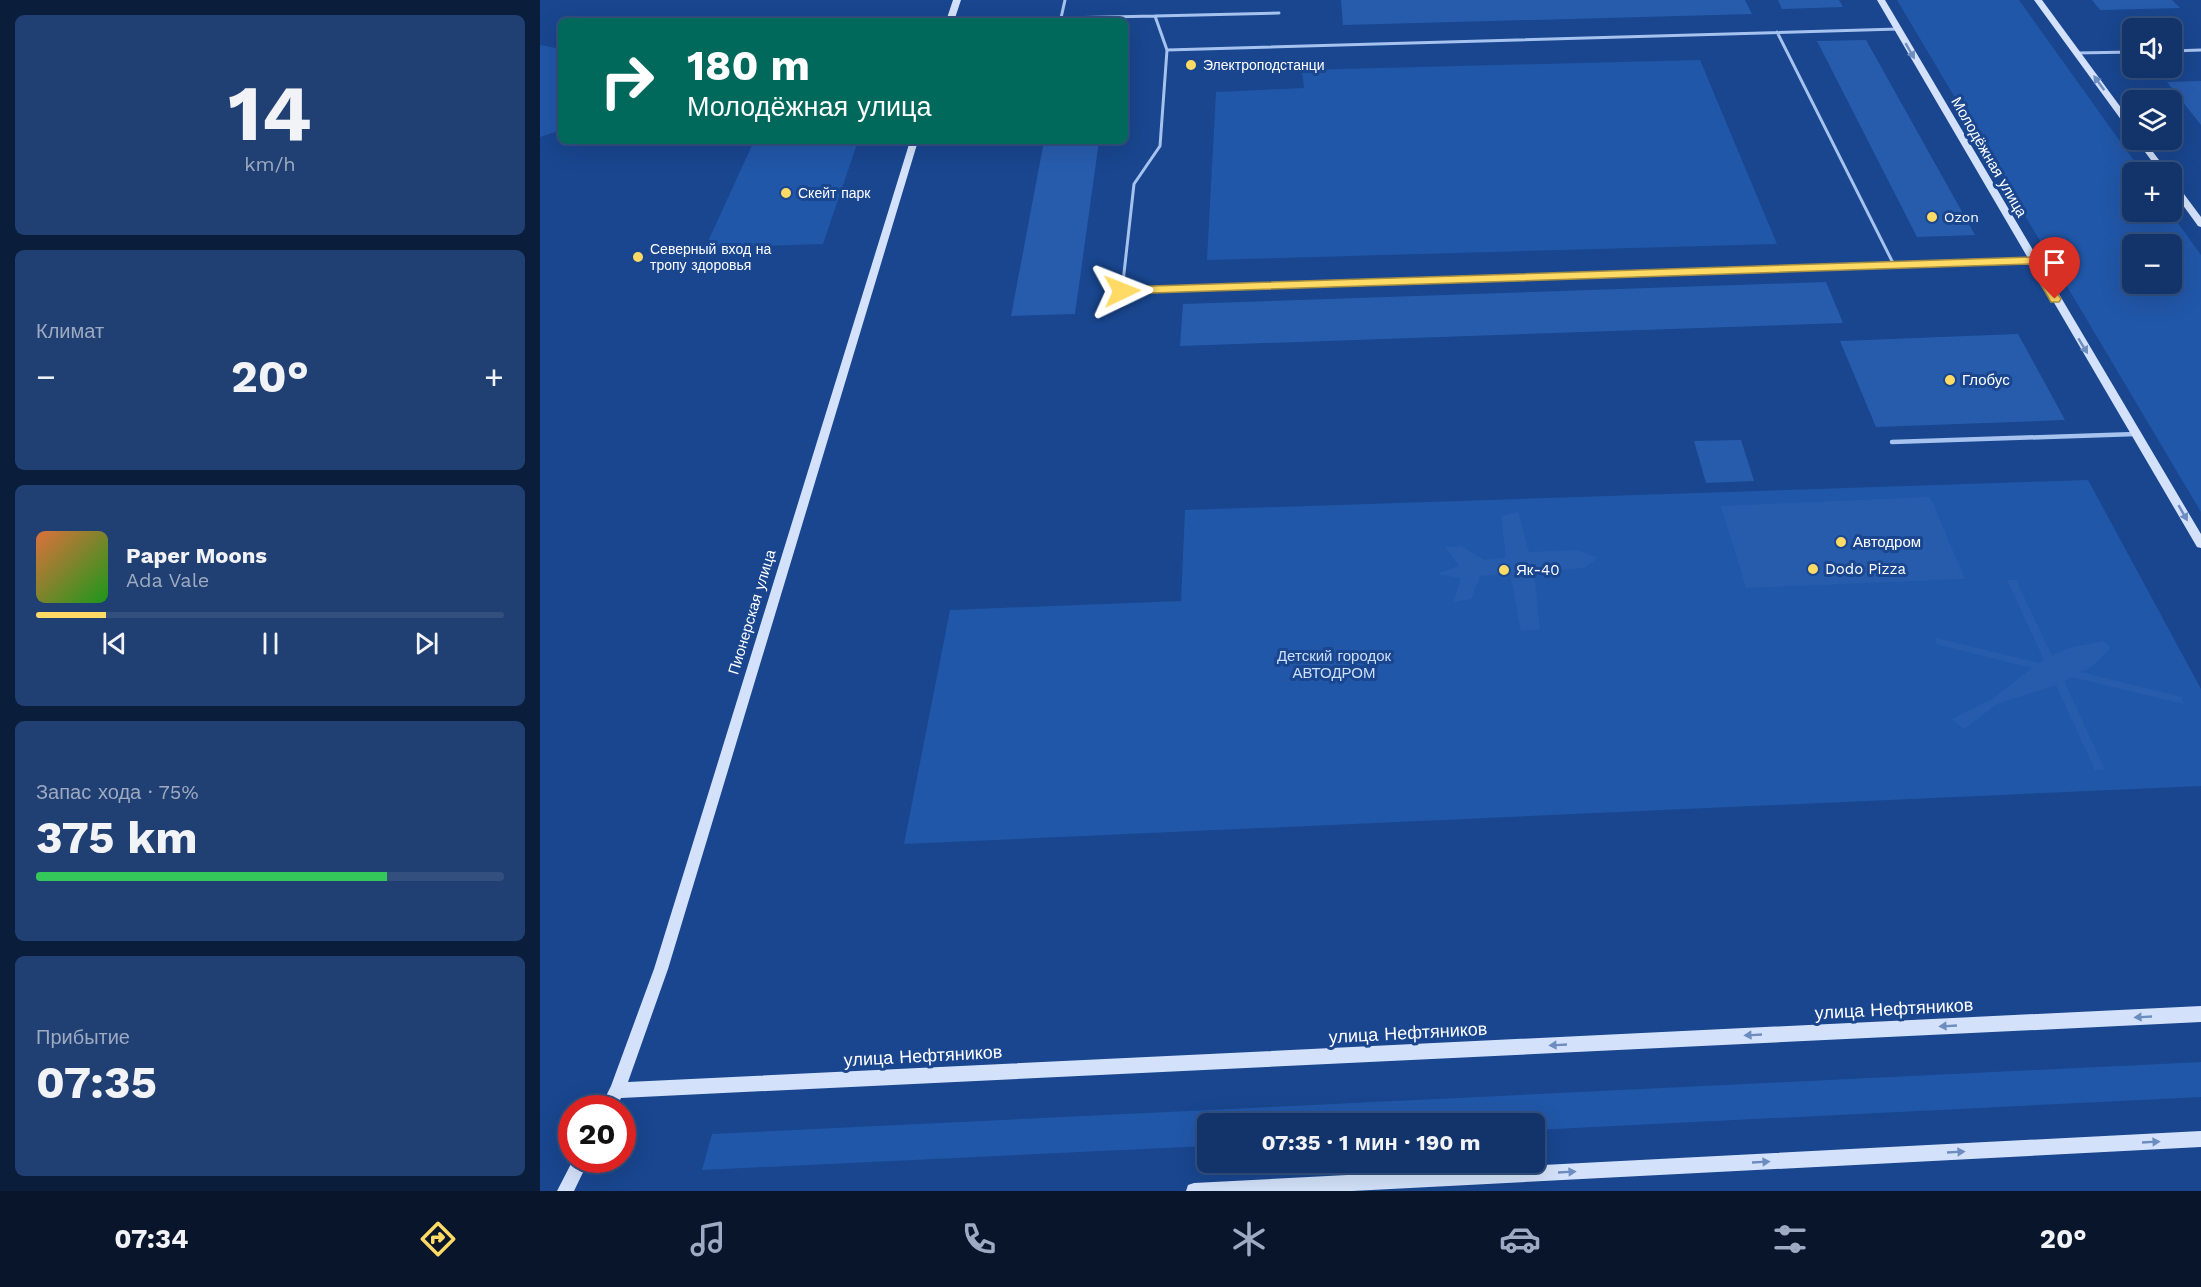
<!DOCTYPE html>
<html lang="ru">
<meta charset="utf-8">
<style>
body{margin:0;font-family:"Work Sans",sans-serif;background:#203f73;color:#f1f3f6;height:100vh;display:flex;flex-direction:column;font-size:22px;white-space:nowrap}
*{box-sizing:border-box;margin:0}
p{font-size:20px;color:#9daac1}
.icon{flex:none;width:33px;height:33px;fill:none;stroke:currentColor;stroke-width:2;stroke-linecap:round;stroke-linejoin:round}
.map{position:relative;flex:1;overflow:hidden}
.drawer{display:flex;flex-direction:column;gap:15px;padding:15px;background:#0a1d3b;width:540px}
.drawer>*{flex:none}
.guide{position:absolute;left:18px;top:18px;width:570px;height:126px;border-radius:9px;box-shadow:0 6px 24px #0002,0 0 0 2px #324f7e;background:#00695c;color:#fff;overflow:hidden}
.tools{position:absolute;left:1582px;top:18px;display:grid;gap:12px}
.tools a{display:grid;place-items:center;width:60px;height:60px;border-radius:9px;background:#13346b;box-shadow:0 6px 24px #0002,0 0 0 2px #324f7e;font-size:30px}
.speed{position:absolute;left:18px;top:1095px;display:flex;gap:12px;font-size:30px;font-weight:700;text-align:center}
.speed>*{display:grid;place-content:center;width:78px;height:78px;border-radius:50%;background:#13346b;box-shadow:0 6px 24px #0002,0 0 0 2px #324f7e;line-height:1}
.speed .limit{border:9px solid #d22;background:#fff;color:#111}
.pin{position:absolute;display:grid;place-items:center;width:51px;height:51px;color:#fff;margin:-62px -26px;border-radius:50% 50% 50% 0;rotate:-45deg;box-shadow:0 0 6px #0007}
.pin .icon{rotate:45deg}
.me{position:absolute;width:66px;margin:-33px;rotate:88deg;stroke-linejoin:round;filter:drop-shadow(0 0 4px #0008)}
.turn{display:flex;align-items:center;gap:21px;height:126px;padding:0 30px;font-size:27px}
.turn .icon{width:78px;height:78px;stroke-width:2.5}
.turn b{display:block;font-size:42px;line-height:51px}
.big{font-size:45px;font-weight:700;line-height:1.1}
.drawer .tile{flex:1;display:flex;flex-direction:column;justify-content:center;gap:9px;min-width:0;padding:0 21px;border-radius:9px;background:#203f73}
.drawer .dial{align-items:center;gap:0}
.dial b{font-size:78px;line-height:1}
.song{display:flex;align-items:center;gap:18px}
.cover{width:72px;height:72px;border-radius:9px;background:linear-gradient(135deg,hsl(20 70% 55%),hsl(120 70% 35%))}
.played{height:6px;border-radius:3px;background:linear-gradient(90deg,#ffda64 15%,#324f7e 15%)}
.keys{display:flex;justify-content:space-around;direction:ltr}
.heat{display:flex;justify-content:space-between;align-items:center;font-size:33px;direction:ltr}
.charge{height:9px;border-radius:4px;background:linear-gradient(90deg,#34c759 75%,#324f7e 0)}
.trip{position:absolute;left:657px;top:1113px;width:348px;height:60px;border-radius:9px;background:#13346b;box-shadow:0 6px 24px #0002,0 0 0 2px #324f7e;font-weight:700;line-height:60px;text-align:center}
.tabs{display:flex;height:96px;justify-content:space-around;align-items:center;background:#08152b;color:#9daac1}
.tabs .icon{width:42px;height:42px}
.tabs .on{color:#ffda64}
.tabs b{font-size:27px;color:#f1f3f6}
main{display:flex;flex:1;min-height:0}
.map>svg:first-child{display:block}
.green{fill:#2157a8;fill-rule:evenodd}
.building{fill:#275cad}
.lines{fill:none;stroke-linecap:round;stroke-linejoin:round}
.lane-far1{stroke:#a6c3ef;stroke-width:3}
.lane{stroke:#a6c3ef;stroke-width:4.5}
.secondary{fill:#d3e2fa;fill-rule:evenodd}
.oneway{fill:#6d8cbf}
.route{fill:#ffda64;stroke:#a68e41;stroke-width:1.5}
.poi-dot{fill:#ffda64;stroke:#19468f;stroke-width:2}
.labels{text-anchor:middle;stroke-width:6;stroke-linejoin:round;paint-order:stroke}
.far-poi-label{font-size:14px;fill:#fff;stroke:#19468f;text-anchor:start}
.street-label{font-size:15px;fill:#fff;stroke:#19468f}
.poi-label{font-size:15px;fill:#fff;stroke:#19468f;text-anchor:start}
.park-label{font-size:15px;fill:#ccdffb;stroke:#19468f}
.near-street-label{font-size:18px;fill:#fff;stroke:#19468f}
</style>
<main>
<section class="drawer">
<div class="tile dial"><b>14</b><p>km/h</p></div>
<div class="tile"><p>Климат</p>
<div class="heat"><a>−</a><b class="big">20°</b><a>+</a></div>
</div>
<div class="tile">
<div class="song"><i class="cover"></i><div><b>Paper Moons</b><p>Ada Vale</p></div></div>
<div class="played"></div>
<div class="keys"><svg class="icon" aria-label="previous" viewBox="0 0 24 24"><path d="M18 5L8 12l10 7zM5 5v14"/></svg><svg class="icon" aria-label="pause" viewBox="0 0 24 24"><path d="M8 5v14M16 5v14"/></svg><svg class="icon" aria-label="next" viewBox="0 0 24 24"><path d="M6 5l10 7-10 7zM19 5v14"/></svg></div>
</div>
<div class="tile"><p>Запас хода · 75%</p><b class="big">375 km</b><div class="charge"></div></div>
<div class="tile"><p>Прибытие</p><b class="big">07:35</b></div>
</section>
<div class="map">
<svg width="1661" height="1191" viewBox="0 0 1661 1191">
<rect width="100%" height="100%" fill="#19468f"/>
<path class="green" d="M1357,0H1479L1602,172H1593V212H1630L1661,255V512ZM1632,244V284H1593V244Z
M0,45L21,49V130L0,137Z
M1160,60L1237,244L667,260L676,92L764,88L762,70Z
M214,141H318L283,244L165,248Z
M1548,480L1661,689V786L364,844L410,610L641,601L645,510Z
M1661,1062V1097L995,1130L994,1124H668L667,1146L162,1170L172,1134Z"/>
<path class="building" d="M801,0H1205L1212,14L803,25Z
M1238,0H1299L1303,7L1242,9Z
M1552,0H1632L1640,8L1560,10Z
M1326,40L1435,235L1377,237L1277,41Z
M1661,81V125L1627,82Z
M504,141H559L535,314L471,316Z
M1286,282L1303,323L640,346L643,304Z
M1478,334L1525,420L1336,427L1300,341Z
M1201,440L1214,481L1166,483L1154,441Z
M1390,497L1425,579L1206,588L1181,506Z
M978,512L989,552L1037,550L1058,558L1044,568L994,572L1000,629L981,631L970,573L940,576L931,599L914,602L921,578L897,574L919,566L905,547L921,546L944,560L966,557L961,516Z
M1467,580H1476L1512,656L1529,648L1563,641L1569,645V650L1550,668L1540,672L1642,697L1643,704L1531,677L1524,681L1565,770H1555L1516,685L1457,704L1424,729L1412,719L1452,699L1492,668L1396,644V638L1499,663L1504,660Z"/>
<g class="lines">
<path class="lane-far1" d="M525,0L521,18L615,16L627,50L1358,29
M615,16L739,13
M410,20L521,18
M1237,32L1354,265
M627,50L620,146L594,184L582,291L1492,261
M1632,51L1661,50
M1537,53L1593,52"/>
<path class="lane" d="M1352,442L1596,434"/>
<path class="secondary" d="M413,0H421L414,21H406Z
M1337,0H1345L1661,534V548L1657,547Z
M1494,0H1502L1593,124V133L1590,132Z
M1596,140H1604L1628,172H1620Z
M370,141H378L128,969L88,1082L1661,1006V1022L81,1098L76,1108H60L71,1086L114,969Z
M1632,181L1635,182L1661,217V227L1658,226L1632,190Z
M1661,1131V1147L812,1191H646L648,1185L654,1183Z
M33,1160H49L34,1191H17Z"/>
</g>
<defs><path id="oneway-solid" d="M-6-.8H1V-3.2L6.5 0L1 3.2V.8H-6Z" transform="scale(1.5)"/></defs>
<g class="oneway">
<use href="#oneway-solid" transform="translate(1370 51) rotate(60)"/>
<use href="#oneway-solid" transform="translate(1559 83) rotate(-126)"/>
<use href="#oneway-solid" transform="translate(1543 346) rotate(59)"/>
<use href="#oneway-solid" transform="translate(1643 513) rotate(60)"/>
<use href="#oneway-solid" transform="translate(1603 1017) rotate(177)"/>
<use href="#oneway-solid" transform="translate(1408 1026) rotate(177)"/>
<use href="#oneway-solid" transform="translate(1213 1035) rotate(177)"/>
<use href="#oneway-solid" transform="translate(1018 1045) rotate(177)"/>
<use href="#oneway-solid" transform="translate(1611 1142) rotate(-3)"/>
<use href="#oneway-solid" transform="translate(1416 1152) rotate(-3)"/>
<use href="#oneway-solid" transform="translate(1221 1162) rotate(-3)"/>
<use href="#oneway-solid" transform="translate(1027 1172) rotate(-3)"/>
</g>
<path class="route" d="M1492,257L1497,261L1521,299L1519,302H1511L1489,264L582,294L576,291L582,287Z"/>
<g class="poi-dot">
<circle cx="651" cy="65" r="6"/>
<circle cx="246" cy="193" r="6"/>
<circle cx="1392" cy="217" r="6"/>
<circle cx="98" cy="257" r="6"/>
<circle cx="1410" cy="380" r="6"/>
<circle cx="1301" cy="542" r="6"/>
<circle cx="1273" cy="569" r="6"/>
<circle cx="964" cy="570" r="6"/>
</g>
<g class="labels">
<g class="far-poi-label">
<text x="663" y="70">Электроподстанци</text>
<text x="258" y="198">Скейт парк</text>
<text x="1404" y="222">Ozon</text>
<text x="110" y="254">Северный вход на<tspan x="110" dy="16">тропу здоровья</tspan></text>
</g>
<g class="street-label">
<text transform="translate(1449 157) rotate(60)" y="5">Молодёжная улица</text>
<text transform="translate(212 612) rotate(-73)" y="5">Пионерская улица</text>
</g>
<g class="poi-label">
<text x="1422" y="385">Глобус</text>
<text x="1313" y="547">Автодром</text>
<text x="1285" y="574">Dodo Pizza</text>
<text x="976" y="575">Як-40</text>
</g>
<g class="park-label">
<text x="794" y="661">Детский городок<tspan x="794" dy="17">АВТОДРОМ</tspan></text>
</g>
<g class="near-street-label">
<text transform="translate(1354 1009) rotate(-3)" y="6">улица Нефтяников</text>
<text transform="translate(868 1033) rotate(-3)" y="6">улица Нефтяников</text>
<text transform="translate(383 1056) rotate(-3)" y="6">улица Нефтяников</text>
</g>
</g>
</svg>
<div class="tools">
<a><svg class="icon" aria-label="sound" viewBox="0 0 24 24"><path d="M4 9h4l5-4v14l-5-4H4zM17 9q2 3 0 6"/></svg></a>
<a><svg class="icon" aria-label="layers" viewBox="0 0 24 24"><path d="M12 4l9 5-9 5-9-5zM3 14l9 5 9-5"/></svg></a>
<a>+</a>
<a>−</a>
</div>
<div class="speed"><div class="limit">20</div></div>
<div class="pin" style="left:1515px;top:299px;background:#d93025"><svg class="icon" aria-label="arrive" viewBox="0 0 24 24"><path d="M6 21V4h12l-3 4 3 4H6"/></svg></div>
<svg class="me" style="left:582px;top:291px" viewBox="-20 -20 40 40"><path d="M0-17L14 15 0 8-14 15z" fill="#ffda64" stroke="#fff" stroke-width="4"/></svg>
<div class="trip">07:35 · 1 мин · 190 m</div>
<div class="guide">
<div class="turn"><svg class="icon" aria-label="right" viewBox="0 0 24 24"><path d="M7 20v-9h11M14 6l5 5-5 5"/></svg><div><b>180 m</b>Молодёжная улица</div></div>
</div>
</div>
</main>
<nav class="tabs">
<b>07:34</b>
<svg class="icon on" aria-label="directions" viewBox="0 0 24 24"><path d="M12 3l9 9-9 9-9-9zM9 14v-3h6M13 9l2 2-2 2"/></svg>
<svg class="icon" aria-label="music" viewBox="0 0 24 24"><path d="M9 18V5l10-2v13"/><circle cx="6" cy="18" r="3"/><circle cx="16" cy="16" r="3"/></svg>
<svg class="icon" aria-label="phone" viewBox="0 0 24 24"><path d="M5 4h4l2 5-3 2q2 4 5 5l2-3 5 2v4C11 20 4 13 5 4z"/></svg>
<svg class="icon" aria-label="climate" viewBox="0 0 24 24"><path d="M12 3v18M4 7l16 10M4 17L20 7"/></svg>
<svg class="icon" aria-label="car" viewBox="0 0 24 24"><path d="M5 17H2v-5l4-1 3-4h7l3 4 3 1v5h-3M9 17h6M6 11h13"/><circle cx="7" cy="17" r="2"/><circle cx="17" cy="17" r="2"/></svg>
<svg class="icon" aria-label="filters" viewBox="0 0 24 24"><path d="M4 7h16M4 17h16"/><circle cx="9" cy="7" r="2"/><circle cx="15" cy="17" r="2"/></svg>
<b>20°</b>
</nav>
